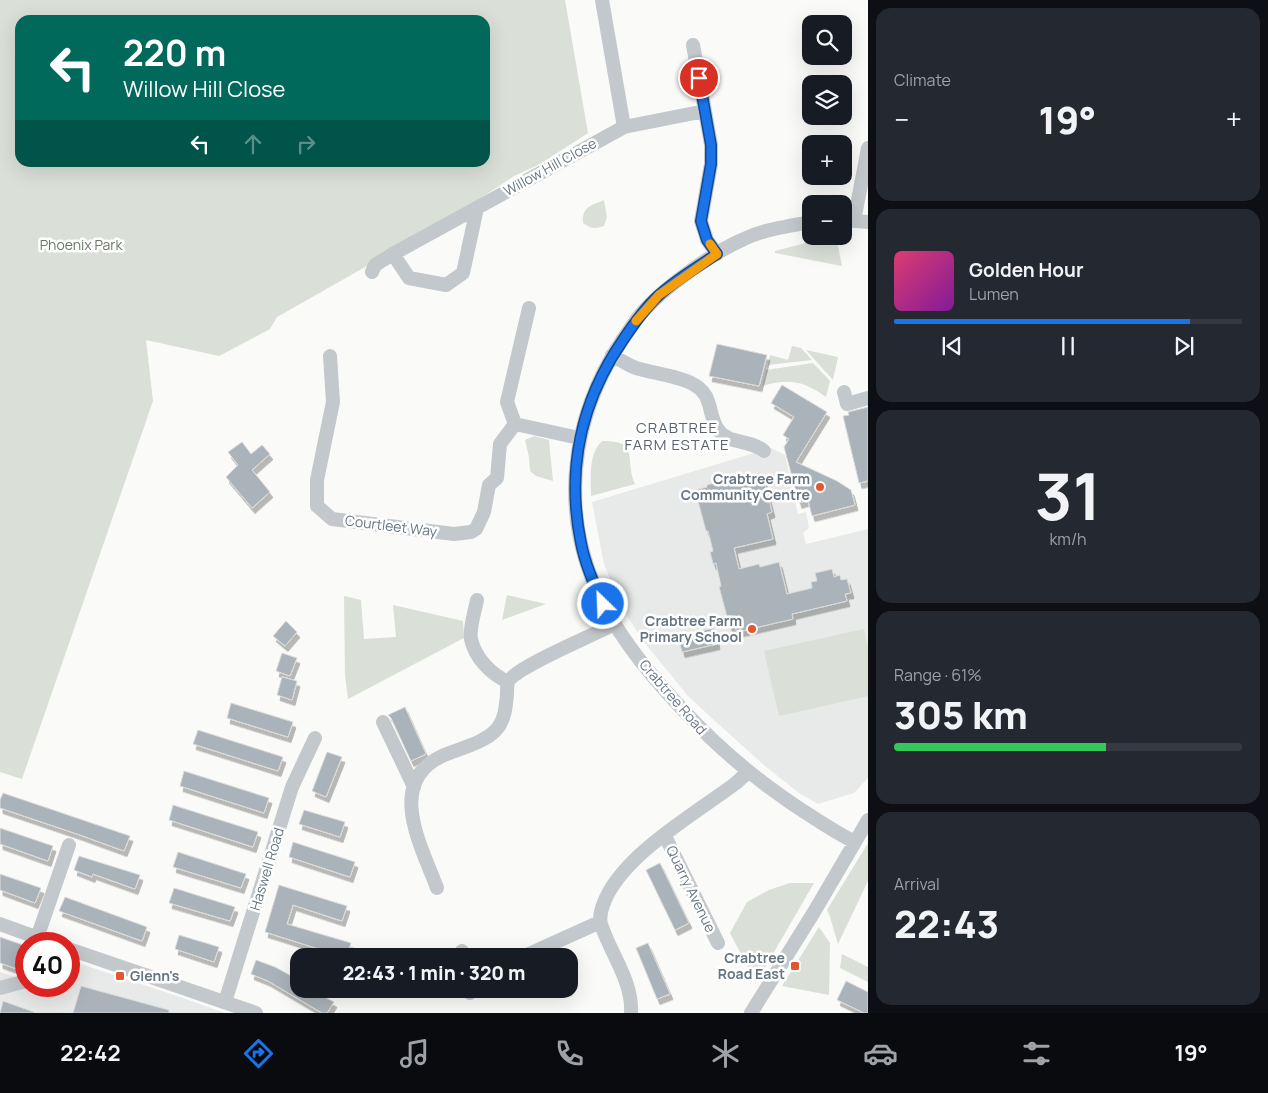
<!DOCTYPE html>
<meta charset="utf-8">
<style>
body{margin:0;font-family:Manrope,sans-serif;background:#242831;color:#f1f3f6;height:100vh;display:flex;flex-direction:column;font-size:19px;white-space:nowrap}
*{box-sizing:border-box;margin:0}
p{font-size:16px;color:#9ea1a6}
.icon{flex:none;width:28px;height:28px;fill:none;stroke:currentColor;stroke-width:2;stroke-linecap:round;stroke-linejoin:round}
.map{position:relative;flex:1;overflow:hidden}
.panel{display:flex;flex-direction:column;gap:8px;padding:8px;background:#0d0f14;width:400px}
.panel>*{flex:none}
.guide{position:absolute;left:15px;top:15px;width:475px;height:152px;border-radius:15px;box-shadow:0 5px 20px #0002;background:#00695c;color:#fff;overflow:hidden}
.fabs{position:absolute;left:802px;top:15px;display:grid;gap:10px}
.fabs a{display:grid;place-items:center;width:50px;height:50px;border-radius:10px;background:#171b24;box-shadow:0 5px 20px #0002;font-size:25px}
.speed{position:absolute;left:15px;top:932px;display:flex;gap:10px;font-size:25px;font-weight:700;text-align:center}
.speed>*{display:grid;place-content:center;width:65px;height:65px;border-radius:50%;background:#171b24;box-shadow:0 5px 20px #0002;line-height:1}
.speed .limit{border:8px solid #d22;background:#fff;color:#111}
.pin{position:absolute;display:grid;place-items:center;width:42px;height:42px;color:#fff;margin:-21px;border:2px solid #fff;border-radius:50%;box-shadow:0 1px 5px #0007}
.me{position:absolute;width:55px;margin:-28px;rotate:336deg;stroke-linejoin:round;filter:drop-shadow(0 0 4px #0008)}
.turn{display:flex;align-items:center;gap:18px;height:105px;padding:0 25px;font-size:22px}
.turn .icon{width:65px;height:65px;stroke-width:2.5}
.turn b{display:block;font-size:35px;line-height:42px}
.lanes{display:flex;align-items:center;height:48px;padding:0 25px;background:#0003;justify-content:center;gap:25px;direction:ltr}
.lanes .off{opacity:.35}
.big{font-size:38px;font-weight:800;line-height:1.1}
.panel .widget{flex:1;display:flex;flex-direction:column;justify-content:center;gap:8px;min-width:0;padding:0 18px;border-radius:15px;background:#242831}
.panel .dial{align-items:center;gap:0}
.dial b{font-size:65px;line-height:1}
.song{display:flex;align-items:center;gap:15px}
.cover{width:60px;height:60px;border-radius:8px;background:linear-gradient(135deg,hsl(340 70% 55%),hsl(290 70% 35%))}
.played{height:5px;border-radius:2px;background:linear-gradient(90deg,#1a73e8 85%,#363941 85%)}
.keys{display:flex;justify-content:space-around;direction:ltr}
.heat{display:flex;justify-content:space-between;align-items:center;font-size:28px;direction:ltr}
.charge{height:8px;border-radius:4px;background:linear-gradient(90deg,#34c759 61%,#363941 0)}
.trip{position:absolute;left:290px;top:948px;width:288px;height:50px;border-radius:15px;background:#171b24;box-shadow:0 5px 20px #0002;font-weight:800;line-height:50px;text-align:center}
.tab-bar{display:flex;height:80px;justify-content:space-around;align-items:center;background:#090b0e;color:#9ea1a6}
.tab-bar .icon{width:35px;height:35px}
.tab-bar .current{color:#1a73e8}
.tab-bar b{font-size:22px;color:#f1f3f6}
main{display:flex;flex:1;min-height:0}
.map>svg:first-child{display:block}
.built{fill:#e8e9e9}
.green{fill:#dadfd7;fill-rule:evenodd}
.building{fill:#aab3b9;stroke:#dcdcda;filter:url(#shadow)}
.lines{fill:none;stroke-linecap:round;stroke-linejoin:round}
.minor{stroke:#c3c8cc;stroke-width:14}
.route-casing{stroke:#114b97;stroke-width:12}
.route{stroke:#1a73e8;stroke-width:9}
.slow{stroke:#f59e0b;stroke-width:9}
.poi-dot{fill:#e4572e;stroke:#fff;stroke-width:2}
.labels{text-anchor:middle;stroke-width:5;stroke-linejoin:round;paint-order:stroke}
.street-label{font-size:14px;fill:#657683;stroke:#fff}
.park-label{font-size:14px;fill:#687a64;stroke:#fff}
.poi-label{font-size:14px;font-weight:bold;fill:#657683;stroke:#fff;text-anchor:end}
.neighbourhood-label{font-size:15px;letter-spacing:1px;fill:#57646e;stroke:#fff}
</style>
<main>
<div class="map">
<svg width="868" height="1013" viewBox="0 0 868 1013">
<defs>
<filter id="shadow"><feDropShadow dx="3" dy="5.5" stdDeviation="0" flood-color="#0004"/></filter>
</defs>
<rect width="100%" height="100%" fill="#fafaf8"/>
<path class="built" d="M771,448L785,455L798,514L806,512L809,528L803,533L806,544L868,529V778L854,793L818,804L799,793L765,766L715,721L688,696L643,641L627,616L615,592L604,564L592,502Z
M69,960L177,996L225,1013H0V972L21,979L26,964V986H69Z"/>
<path class="green" d="M0,0H565L588,133L540,164L514,176L441,224L277,317L270,329L219,356L146,340L153,401L22,779L0,772ZM20,20H485V162H20Z
M604,200L607,217L604,226C595,229 591,229 583,223C582,206 591,206 604,200Z
M833,236H836L842,266L775,253V251Z
M792,346L801,348L812,360L768,365L770,355L788,360Z
M806,350L838,357L833,380Z
M813,363L830,381L826,397C804,381 789,378 762,386L766,370Z
M534,436L549,440L553,481L536,476L530,471L529,457L525,440Z
M602,441C641,441 624,458 635,484L591,496C591,478 588,454 602,441Z
M507,595L546,604L502,620Z
M344,596L361,600L364,639L396,637L393,605L463,621L464,638L348,699L345,675Z
M864,629L868,648V696L779,716L764,651Z
M868,843V881L838,944L830,917L827,910Z
M790,883H814L756,983L730,933L747,902L769,890Z
M819,927L830,943L829,995L782,986Z
M842,954L868,967V982L840,968Z"/>
<path class="building" d="M717,344L767,355L759,386L709,376Z
M782,385L827,412L796,462L837,481L851,490L855,505L812,516L808,500L799,503L784,447L789,439L783,435L794,417L771,403Z
M868,407V481L859,483L843,416L849,415L848,412Z
M242,442L251,454L262,445L270,454L252,470L270,492L252,508L226,477L238,465L228,452Z
M762,473L772,512L767,514L773,539L734,548L739,569L759,564L760,567L779,562L787,594L812,588L811,582L817,581L815,573L832,569L834,577L840,575L841,580L847,579L851,593L845,594L847,601L792,614L793,619L737,632L735,627L730,628L719,587L721,586L716,563L713,564L710,552L713,551L708,531H706L695,490L707,487V485L718,482L719,485L740,479L739,477Z
M286,621L297,632L285,646L273,636Z
M714,628L717,644L682,652L678,636Z
M282,653L297,658L290,676L276,671Z
M282,677L297,681L292,700L277,695Z
M231,703L293,722L288,737L227,718Z
M405,707L426,754L411,761L391,718L388,715Z
M198,730L283,757L278,771L193,744Z
M327,752L342,757L326,797L312,791Z
M184,771L269,798L264,813L180,786Z
M3,793L130,836L124,851L80,835L0,808V800Z
M173,805L258,832L253,847L169,820Z
M304,810L345,822L340,837L299,824Z
M0,828L53,846L48,861L0,844Z
M293,842L355,862L350,877L289,857Z
M178,852L246,874L241,888L173,867Z
M79,856L140,875L135,889L93,874L92,877L74,870Z
M660,863L689,923L675,930L646,870Z
M0,874L41,888L35,903L0,890Z
M279,885L347,906L342,921L293,905L287,924L351,943L347,956H341L265,932Z
M174,888L235,907L230,921L169,903Z
M65,897L147,927L142,941L59,911Z
M179,935L219,947L214,962L175,949Z
M0,937L26,946V952L22,965L19,963L17,969L0,963Z
M648,943L670,994L657,999L636,948Z
M256,960L275,967L295,978L294,980L299,982V989H310L334,1002L327,1013H322L268,981L251,974Z
M846,981L868,992V1013H864L837,1000Z
M81,986L169,1010V1013H73Z
M3,1001L34,1012V1013H0Z"/>
<g class="lines">
<path class="minor" d="M602,0L624,127L705,111L711,145V164L701,221L707,240L717,254
M693,45L705,111
M844,220L868,222
M854,221L868,148
M811,222C789,226 765,229 744,239C712,253 663,288 640,315C634,322 629,331 623,339C569,419 558,518 604,605C624,644 654,679 684,711C723,753 766,788 814,818C827,826 840,835 855,842
M393,254L409,278L446,285L463,273L477,208
M372,272L375,265L393,254L624,127
M529,308L507,402L515,424L579,438
M612,355C620,360 628,365 636,368C652,373 677,376 691,383C714,394 707,412 717,428C727,445 750,439 764,451
M330,356L333,402L317,480V506L332,519L454,534L471,532L476,529L484,512L489,485L497,478L500,444L515,424
M844,392L847,404L868,398
M477,600C475,611 469,628 471,639C475,658 491,674 508,682
M383,722L414,787
M665,836L718,943
M437,888C422,847 385,783 442,756C458,749 484,743 496,730C505,720 506,706 507,694C507,691 507,685 508,682C515,667 595,635 614,624
M0,924L55,944
M37,938L69,845
M69,949L256,1013
M462,951L465,956
M525,956L600,922
M0,988L26,981
M470,993L471,989
M225,1002L292,787L315,738
M631,1013C633,981 610,953 601,924C599,917 601,911 603,905C620,856 695,814 736,783L748,772
M751,1013L814,912L868,820"/>
</g>
<g class="lines">
<defs>
<path id="route" d="M603,604C594,584 585,564 581,543C566,470 581,401 623,340C633,325 644,309 658,296C675,280 697,267 717,254L707,240L701,221L711,164V145L699,78"/>
</defs>
<use href="#route" class="route-casing"/>
<use href="#route" class="route"/>
<path class="slow" d="M636,321L659,295L717,254L710,244"/>
</g>
<g class="poi-dot">
<circle cx="820" cy="487" r="5"/>
<circle cx="752" cy="629" r="5"/>
<rect x="790" y="961" width="10" height="10" rx="2.5"/>
<rect x="115" y="971" width="10" height="10" rx="2.5"/>
</g>
<g class="labels">
<g class="street-label">
<text transform="translate(550 167) rotate(-29)" y="5">Willow Hill Close</text>
<text transform="translate(391 526) rotate(7)" y="5">Courtleet Way</text>
<text transform="translate(673 697) rotate(49)" y="5">Crabtree Road</text>
<text transform="translate(267 869) rotate(-73)" y="5">Haswell Road</text>
<text transform="translate(691 889) rotate(64)" y="5">Quarry Avenue</text>
</g>
<g class="park-label">
<text x="81" y="250">Phoenix Park</text>
</g>
<g class="poi-label">
<text x="810" y="484">Crabtree Farm<tspan x="810" dy="16">Community Centre</tspan></text>
<text x="742" y="626">Crabtree Farm<tspan x="742" dy="16">Primary School</tspan></text>
<text x="785" y="963">Crabtree<tspan x="785" dy="16">Road East</tspan></text>
<text x="130" y="981" text-anchor="start">Glenn's</text>
</g>
<g class="neighbourhood-label">
<text x="677" y="433">CRABTREE<tspan x="677" dy="17">FARM ESTATE</tspan></text>
</g>
</g>
</svg>
<div class="fabs">
<a><svg class="icon" aria-label="search" viewBox="0 0 24 24"><circle cx="10" cy="10" r="6"/><path d="M15 15l6 6"/></svg></a>
<a><svg class="icon" aria-label="layers" viewBox="0 0 24 24"><path d="M12 4l9 5-9 5-9-5zM3 14l9 5 9-5"/></svg></a>
<a>+</a>
<a>−</a>
</div>
<div class="speed"><div class="limit">40</div></div>
<div class="pin" style="left:699px;top:78px;background:#d93025"><svg class="icon" aria-label="arrive" viewBox="0 0 24 24"><path d="M6 21V4h12l-3 4 3 4H6"/></svg></div>
<svg class="me" style="left:603px;top:604px" viewBox="-20 -20 40 40"><circle r="17" fill="#1a73e8" stroke="#fff" stroke-width="3"/><path d="M0-11L8 9 0 5-8 9z" fill="#fff"/></svg>
<div class="trip">22:43 · 1 min · 320 m</div>
<div class="guide">
<div class="turn"><svg class="icon" aria-label="left" viewBox="0 0 24 24"><path d="M17 20v-9H6M10 6l-5 5 5 5"/></svg><div><b>220 m</b>Willow Hill Close</div></div>
<div class="lanes"><svg class="icon" aria-label="left" viewBox="0 0 24 24"><path d="M17 20v-9H6M10 6l-5 5 5 5"/></svg><svg class="icon off" aria-label="ahead" viewBox="0 0 24 24"><path d="M12 20V5M6 11l6-6 6 6"/></svg><svg class="icon off" aria-label="right" viewBox="0 0 24 24"><path d="M7 20v-9h11M14 6l5 5-5 5"/></svg></div>
</div>
</div>
<section class="panel">
<div class="widget"><p>Climate</p>
<div class="heat"><a>−</a><b class="big">19°</b><a>+</a></div>
</div>
<div class="widget">
<div class="song"><i class="cover"></i><div><b>Golden Hour</b><p>Lumen</p></div></div>
<div class="played"></div>
<div class="keys"><svg class="icon" aria-label="previous" viewBox="0 0 24 24"><path d="M18 5L8 12l10 7zM5 5v14"/></svg><svg class="icon" aria-label="pause" viewBox="0 0 24 24"><path d="M8 5v14M16 5v14"/></svg><svg class="icon" aria-label="next" viewBox="0 0 24 24"><path d="M6 5l10 7-10 7zM19 5v14"/></svg></div>
</div>
<div class="widget dial"><b>31</b><p>km/h</p></div>
<div class="widget"><p>Range · 61%</p><b class="big">305 km</b><div class="charge"></div></div>
<div class="widget"><p>Arrival</p><b class="big">22:43</b></div>
</section>
</main>
<nav class="tab-bar">
<b>22:42</b>
<svg class="icon current" aria-label="directions" viewBox="0 0 24 24"><path d="M12 3l9 9-9 9-9-9zM9 14v-3h6M13 9l2 2-2 2"/></svg>
<svg class="icon" aria-label="music" viewBox="0 0 24 24"><path d="M9 18V5l10-2v13"/><circle cx="6" cy="18" r="3"/><circle cx="16" cy="16" r="3"/></svg>
<svg class="icon" aria-label="phone" viewBox="0 0 24 24"><path d="M5 4h4l2 5-3 2q2 4 5 5l2-3 5 2v4C11 20 4 13 5 4z"/></svg>
<svg class="icon" aria-label="climate" viewBox="0 0 24 24"><path d="M12 3v18M4 7l16 10M4 17L20 7"/></svg>
<svg class="icon" aria-label="car" viewBox="0 0 24 24"><path d="M5 17H2v-5l4-1 3-4h7l3 4 3 1v5h-3M9 17h6M6 11h13"/><circle cx="7" cy="17" r="2"/><circle cx="17" cy="17" r="2"/></svg>
<svg class="icon" aria-label="filters" viewBox="0 0 24 24"><path d="M4 7h16M4 17h16"/><circle cx="9" cy="7" r="2"/><circle cx="15" cy="17" r="2"/></svg>
<b>19°</b>
</nav>
